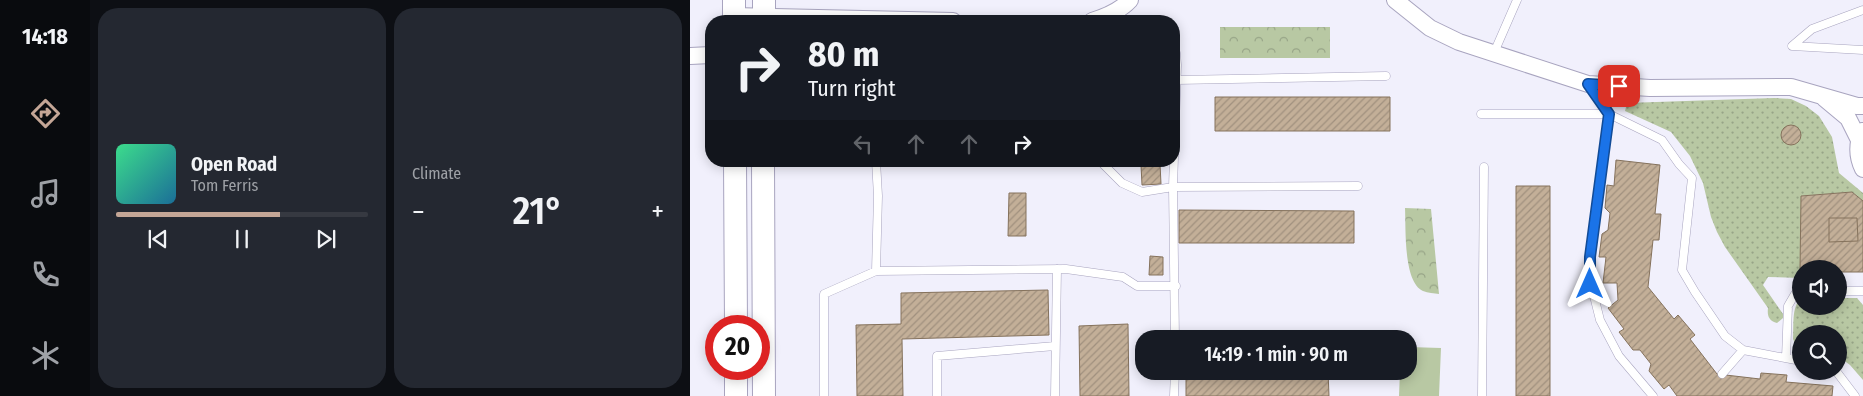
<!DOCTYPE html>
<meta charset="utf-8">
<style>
body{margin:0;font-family:"Fira Sans Condensed",sans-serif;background:#242831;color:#f1f3f6;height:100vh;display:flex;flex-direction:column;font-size:19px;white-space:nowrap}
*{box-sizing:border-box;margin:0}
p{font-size:16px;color:#9ea1a6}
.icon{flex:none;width:28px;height:28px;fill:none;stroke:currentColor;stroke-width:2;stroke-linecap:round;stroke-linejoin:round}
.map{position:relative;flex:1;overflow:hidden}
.sheet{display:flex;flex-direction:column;gap:8px;padding:8px;background:#0d0f14;width:600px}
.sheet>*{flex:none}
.hud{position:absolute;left:15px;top:15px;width:475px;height:152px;border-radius:20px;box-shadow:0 2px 12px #0003;background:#171b24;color:#f1f3f6;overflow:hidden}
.controls{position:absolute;left:1102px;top:260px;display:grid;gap:10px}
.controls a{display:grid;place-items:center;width:55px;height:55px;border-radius:50%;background:#171b24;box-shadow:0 2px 12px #0003;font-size:25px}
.speed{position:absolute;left:15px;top:315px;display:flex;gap:10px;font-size:25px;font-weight:700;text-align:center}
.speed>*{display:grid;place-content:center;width:65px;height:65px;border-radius:50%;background:#171b24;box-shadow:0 2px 12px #0003;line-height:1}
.speed .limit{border:8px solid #d22;background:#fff;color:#111}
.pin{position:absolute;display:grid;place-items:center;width:42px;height:42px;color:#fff;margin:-21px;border-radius:10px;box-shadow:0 2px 8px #0006}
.me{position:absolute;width:55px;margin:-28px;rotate:0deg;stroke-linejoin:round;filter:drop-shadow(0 0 4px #0008)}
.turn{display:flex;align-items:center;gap:18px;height:105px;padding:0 20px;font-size:22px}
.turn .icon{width:65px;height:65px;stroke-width:2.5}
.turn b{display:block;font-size:35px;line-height:42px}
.lanes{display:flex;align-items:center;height:48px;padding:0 20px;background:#0003;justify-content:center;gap:25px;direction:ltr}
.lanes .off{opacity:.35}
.big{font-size:38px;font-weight:600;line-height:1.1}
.sheet .tile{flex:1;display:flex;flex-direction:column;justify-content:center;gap:8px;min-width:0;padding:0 18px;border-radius:20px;background:#242831}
.song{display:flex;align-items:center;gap:15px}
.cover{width:60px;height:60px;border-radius:8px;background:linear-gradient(135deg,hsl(150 70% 55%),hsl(200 70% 35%))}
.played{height:5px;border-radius:2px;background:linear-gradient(90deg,#c4a696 65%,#363941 65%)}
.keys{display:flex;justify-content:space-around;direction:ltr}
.heat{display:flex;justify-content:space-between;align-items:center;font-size:28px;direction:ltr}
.sheet .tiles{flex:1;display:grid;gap:8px;grid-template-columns:repeat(2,1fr)}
.trip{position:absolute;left:445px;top:330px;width:282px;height:50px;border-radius:20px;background:#171b24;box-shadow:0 2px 12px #0003;font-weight:600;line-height:50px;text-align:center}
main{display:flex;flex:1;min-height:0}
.tabs{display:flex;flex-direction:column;width:90px;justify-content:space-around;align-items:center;background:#090b0e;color:#9ea1a6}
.tabs .icon{width:35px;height:35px}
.tabs .current{color:#c4a696}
.tabs b{font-size:22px;color:#f1f3f6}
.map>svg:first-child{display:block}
.grass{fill:url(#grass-dots)}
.park{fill:url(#park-crowns)}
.garden{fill:#b8c8a3}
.building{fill:url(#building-hatch);stroke:#85725c}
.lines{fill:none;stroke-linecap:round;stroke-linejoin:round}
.lane-casing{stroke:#a8a4bf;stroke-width:9}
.street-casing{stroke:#a8a4bf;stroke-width:18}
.secondary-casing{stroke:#a8a4bf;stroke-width:24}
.lane{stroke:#fff;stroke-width:8}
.street{stroke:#fff;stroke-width:16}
.secondary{stroke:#fff;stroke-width:22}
.route-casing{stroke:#114b97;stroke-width:12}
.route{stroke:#1a73e8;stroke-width:9}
</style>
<main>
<nav class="tabs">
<b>14:18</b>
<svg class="icon current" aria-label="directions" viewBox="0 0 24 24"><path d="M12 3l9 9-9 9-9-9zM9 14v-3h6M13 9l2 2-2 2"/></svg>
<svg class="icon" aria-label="music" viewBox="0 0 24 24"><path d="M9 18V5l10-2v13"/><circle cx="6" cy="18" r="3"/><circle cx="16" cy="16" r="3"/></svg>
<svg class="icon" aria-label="phone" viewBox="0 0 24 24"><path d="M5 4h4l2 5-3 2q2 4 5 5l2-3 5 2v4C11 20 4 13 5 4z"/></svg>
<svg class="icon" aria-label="climate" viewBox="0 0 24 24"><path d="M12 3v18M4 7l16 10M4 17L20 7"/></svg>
</nav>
<section class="sheet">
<div class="tiles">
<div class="tile">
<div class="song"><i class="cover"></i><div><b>Open Road</b><p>Tom Ferris</p></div></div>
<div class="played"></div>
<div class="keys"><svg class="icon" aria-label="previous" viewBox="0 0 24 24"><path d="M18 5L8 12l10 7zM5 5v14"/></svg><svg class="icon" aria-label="pause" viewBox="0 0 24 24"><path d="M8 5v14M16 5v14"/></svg><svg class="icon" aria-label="next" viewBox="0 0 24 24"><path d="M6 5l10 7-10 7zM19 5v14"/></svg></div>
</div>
<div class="tile"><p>Climate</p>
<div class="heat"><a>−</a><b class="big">21°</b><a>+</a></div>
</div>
</div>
</section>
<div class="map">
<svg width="1173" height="396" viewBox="0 0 1173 396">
<defs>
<pattern id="grass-dots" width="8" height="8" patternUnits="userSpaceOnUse" patternTransform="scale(1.25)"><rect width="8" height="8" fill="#b8c8a3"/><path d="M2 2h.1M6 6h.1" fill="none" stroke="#97a487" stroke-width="1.8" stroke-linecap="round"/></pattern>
<pattern id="park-crowns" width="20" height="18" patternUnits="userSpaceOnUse" patternTransform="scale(1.25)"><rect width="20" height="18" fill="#b8c8a3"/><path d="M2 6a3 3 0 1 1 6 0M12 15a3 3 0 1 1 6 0" fill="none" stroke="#97a487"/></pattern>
<pattern id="building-hatch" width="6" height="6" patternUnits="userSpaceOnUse" patternTransform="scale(1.25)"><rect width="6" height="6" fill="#c3af98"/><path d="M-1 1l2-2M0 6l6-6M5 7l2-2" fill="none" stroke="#a0907e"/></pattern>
</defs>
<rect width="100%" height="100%" fill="#f1f0fc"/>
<path class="grass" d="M1084,98L1101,99L1116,106L1129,116L1142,137L1149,173L1173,193V201L1162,192L1111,196V278L1078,277L1073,285L1093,314V318L1087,323C1079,321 1077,316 1078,308L1035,247L1027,232L1021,217L1013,183L1000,156L981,132L935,111L937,103Z
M1149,298H1167L1173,305V380L1160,365L1149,357V334H1111V350L1105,343L1103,339C1104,328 1101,306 1111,299V306H1149Z"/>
<path class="park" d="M530,27H640V58H530Z
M715,208L741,209L749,294C744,293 738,293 733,291C713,282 716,228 715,208Z"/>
<path class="garden" d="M719,347L751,348L749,396H709L710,371H719Z"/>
<path class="building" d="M525,97H700V131H525Z
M1091 135a10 10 0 1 1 20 0a10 10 0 1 1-20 0Z
M926,160L970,165L965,214H971L969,240H963L958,287L984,319L988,315L1005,335L1000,339L1027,374L1070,379L1071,373L1097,375L1096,382L1143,386L1142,396H987L979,385L974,389L959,371L961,364L950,350H943L929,332L934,329L918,308L928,300L927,283H913L916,257H909L912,234L918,230L920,213L915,208L917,185L924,186Z
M470,164L471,184L452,185L451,165Z
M826,186H860V396H826Z
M1162,192L1173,201V272H1149V269H1111L1110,271L1111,196Z
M319,193H336V236H318Z
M489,210L664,211V243H489Z
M1139,218H1167L1168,241L1139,242Z
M460,256L473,257V275H459Z
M358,290L359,335L212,339L213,396H167L166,325L211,324V293Z
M438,324L439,396H390L389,326Z
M638,371L639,396H496V373Z"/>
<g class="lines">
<defs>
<path id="lane" d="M1173,10L1122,29L1102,46L1173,50
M484,49L486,53L487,65L483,187L485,339
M803,55L827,0
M487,80L696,76
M791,114H919L899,86
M186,161L188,196L186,271L376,269L433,277L447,286H486
M410,161L432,183L452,192L483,187L668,186
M1149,291H1173
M1096,358L1098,306L1105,294L1111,291
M1146,371L1165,396
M1032,374L1053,350
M134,396V294L186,271
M247,396V356L365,346
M365,396L367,269
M484,396L485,371
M792,396L794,167
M963,396L929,356L910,320L901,284L900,257L919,114L972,140L989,164L1002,178L992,270L1005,292L1035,336L1053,350L1111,361"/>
<path id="street" d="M705,0L740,28L769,42L898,84L960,88L1101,87L1167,106H1173
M44,16L263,21
M402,21C415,17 430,11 440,0
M0,56L21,55
M1134,98L1158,118L1169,140
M1172,131C1167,144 1167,157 1173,169"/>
<path id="secondary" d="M44,0V21
M74,0V21
M45,161L46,326
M73,161L74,396
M46,369V396"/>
</defs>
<use href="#lane" class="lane-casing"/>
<use href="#street" class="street-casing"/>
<use href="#secondary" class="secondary-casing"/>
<use href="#lane" class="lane"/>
<use href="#street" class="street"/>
<use href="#secondary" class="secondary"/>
</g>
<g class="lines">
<defs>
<path id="route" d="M900,284V257L919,114L898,84L929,86"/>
</defs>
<use href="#route" class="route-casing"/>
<use href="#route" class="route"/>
</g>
</svg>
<div class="controls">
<a><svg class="icon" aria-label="sound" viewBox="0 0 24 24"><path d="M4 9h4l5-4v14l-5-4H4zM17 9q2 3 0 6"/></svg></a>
<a><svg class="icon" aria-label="search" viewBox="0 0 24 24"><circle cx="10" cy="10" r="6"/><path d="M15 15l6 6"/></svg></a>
</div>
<div class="speed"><div class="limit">20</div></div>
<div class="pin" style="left:929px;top:86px;background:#d93025"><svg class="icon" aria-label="arrive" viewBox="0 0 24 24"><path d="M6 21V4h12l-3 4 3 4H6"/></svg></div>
<svg class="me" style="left:900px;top:284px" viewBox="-20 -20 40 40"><path d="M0-17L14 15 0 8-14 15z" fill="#1a73e8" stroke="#fff" stroke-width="4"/></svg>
<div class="trip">14:19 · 1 min · 90 m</div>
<div class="hud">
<div class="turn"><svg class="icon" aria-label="right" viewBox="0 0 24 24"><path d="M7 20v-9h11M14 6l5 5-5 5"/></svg><div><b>80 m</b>Turn right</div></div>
<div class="lanes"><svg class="icon off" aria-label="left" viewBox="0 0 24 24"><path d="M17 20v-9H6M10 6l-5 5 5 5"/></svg><svg class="icon off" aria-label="ahead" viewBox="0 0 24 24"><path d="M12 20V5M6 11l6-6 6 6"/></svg><svg class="icon off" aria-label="ahead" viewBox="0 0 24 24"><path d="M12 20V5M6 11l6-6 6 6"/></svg><svg class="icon" aria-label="right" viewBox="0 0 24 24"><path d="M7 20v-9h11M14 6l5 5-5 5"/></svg></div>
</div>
</div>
</main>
